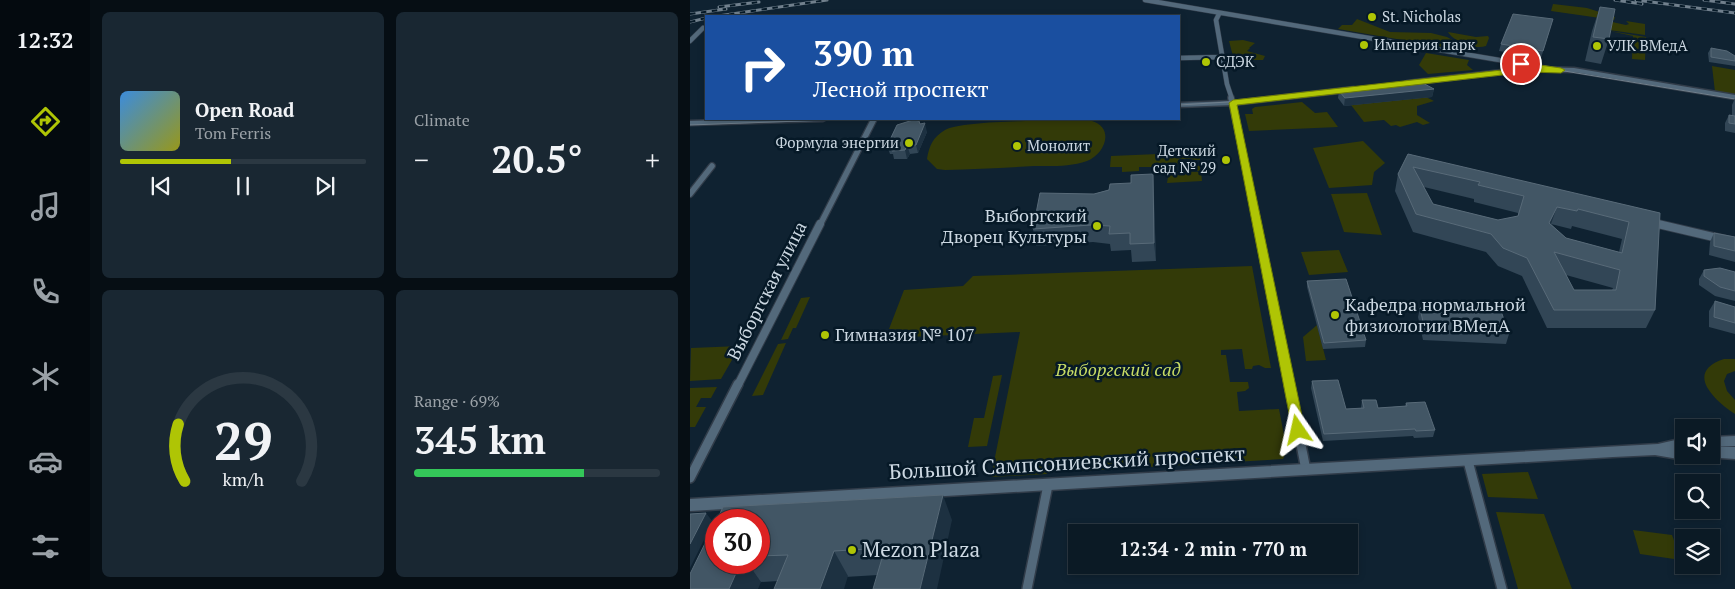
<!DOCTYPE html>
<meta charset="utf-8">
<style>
body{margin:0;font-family:"PT Serif",serif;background:#192732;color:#f1f3f6;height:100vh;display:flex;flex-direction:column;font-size:19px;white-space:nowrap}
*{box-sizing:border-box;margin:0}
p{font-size:16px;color:#9aa1a7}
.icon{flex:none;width:28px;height:28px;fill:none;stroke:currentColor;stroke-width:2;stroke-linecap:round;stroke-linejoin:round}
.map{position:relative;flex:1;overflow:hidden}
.details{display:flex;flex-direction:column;gap:12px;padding:12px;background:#060e14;width:600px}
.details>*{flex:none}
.banner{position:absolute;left:15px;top:15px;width:475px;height:105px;border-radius:0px;box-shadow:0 2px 8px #0003,0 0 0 1px #2b3842;background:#1a4fa0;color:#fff;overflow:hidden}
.buttons{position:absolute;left:985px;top:419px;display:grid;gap:10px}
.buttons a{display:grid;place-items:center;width:45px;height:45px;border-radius:0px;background:#0b1a25;box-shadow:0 2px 8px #0003,0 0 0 1px #2b3842;font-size:25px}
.speed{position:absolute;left:15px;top:509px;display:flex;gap:10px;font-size:25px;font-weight:700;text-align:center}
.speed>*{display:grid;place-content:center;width:65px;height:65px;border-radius:50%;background:#0b1a25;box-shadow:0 2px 8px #0003,0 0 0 1px #2b3842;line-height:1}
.speed .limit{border:8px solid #d22;background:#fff;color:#111}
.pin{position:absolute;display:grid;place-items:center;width:42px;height:42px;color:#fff;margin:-21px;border:2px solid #fff;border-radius:50%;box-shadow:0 1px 5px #0007}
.me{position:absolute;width:55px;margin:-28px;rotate:349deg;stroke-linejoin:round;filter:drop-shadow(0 0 4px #0008)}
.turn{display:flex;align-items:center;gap:18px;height:105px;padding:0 25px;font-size:22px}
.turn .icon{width:65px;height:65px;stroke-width:2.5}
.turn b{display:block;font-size:35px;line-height:42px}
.big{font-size:38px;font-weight:600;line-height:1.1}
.details .tile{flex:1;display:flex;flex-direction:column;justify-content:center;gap:8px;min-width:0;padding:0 18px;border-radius:8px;background:#192732}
.details .dial{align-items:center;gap:0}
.dial svg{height:130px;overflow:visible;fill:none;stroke:#2b3842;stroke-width:7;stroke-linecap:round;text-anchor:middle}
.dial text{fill:#f1f3f6;stroke:none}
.song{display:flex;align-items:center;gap:15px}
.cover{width:60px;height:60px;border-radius:8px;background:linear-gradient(135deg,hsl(210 70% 55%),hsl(60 70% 35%))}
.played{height:5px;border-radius:2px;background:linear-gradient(90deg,#afc505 45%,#2b3842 45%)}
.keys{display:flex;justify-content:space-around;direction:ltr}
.heat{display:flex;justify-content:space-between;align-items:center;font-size:28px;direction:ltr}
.charge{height:8px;border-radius:4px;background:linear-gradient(90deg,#34c759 69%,#2b3842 0)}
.details .tiles{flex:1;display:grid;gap:12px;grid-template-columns:repeat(2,1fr)}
.trip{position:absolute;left:378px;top:524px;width:290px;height:50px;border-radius:0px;background:#0b1a25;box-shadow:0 2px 8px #0003,0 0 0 1px #2b3842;font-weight:600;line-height:50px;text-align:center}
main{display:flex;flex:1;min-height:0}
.menu{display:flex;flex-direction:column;width:90px;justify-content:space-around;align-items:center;background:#040a0f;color:#9aa1a7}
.menu .icon{width:35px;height:35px}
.menu .active{color:#afc505}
.menu b{font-size:22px;color:#f1f3f6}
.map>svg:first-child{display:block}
.green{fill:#333a08}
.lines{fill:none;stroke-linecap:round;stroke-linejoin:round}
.street-far3-casing{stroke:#313c49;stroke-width:5.5}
.street-far2-casing{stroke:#313c49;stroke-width:8}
.street-far1-casing{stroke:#313c49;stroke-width:10}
.street-casing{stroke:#313c49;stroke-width:12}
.secondary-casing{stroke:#313c49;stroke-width:3}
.street-far3{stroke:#53697b;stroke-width:4.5}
.street-far2{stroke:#53697b;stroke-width:5.5}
.street-far1{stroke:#53697b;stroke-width:8}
.street{stroke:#53697b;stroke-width:9}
.secondary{fill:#53697b;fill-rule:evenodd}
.tram{stroke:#71808d;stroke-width:1}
.rail-casing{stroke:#71808d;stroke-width:3}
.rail{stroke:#061927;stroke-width:2;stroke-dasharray:5.5;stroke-linecap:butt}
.wall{fill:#324656;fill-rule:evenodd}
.shaded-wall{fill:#1d3141}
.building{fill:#425665;stroke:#586a78;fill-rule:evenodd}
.route{fill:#afc505;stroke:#728003}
.poi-dot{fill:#afc505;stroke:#061927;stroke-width:2}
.labels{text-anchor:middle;stroke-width:5;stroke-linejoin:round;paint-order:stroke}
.far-poi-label{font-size:15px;fill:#ccd8e2;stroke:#061927;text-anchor:start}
.poi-label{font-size:18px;fill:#ccd8e2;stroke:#061927;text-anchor:start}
.street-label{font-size:18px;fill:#ccd8e2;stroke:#061927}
.park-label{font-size:18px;font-style:italic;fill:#c8dc64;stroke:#061927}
.near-street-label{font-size:21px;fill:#ccd8e2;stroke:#061927}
.near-poi-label{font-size:21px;fill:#ccd8e2;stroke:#061927;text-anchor:start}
</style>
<main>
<nav class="menu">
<b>12:32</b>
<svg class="icon active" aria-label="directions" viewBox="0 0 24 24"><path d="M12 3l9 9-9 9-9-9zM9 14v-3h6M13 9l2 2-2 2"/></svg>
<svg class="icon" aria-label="music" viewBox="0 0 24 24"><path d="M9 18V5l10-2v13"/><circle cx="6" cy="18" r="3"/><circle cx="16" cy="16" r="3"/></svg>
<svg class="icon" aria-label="phone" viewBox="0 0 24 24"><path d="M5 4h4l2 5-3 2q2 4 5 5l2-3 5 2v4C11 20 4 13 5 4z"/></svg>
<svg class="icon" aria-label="climate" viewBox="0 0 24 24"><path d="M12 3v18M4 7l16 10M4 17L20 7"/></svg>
<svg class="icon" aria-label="car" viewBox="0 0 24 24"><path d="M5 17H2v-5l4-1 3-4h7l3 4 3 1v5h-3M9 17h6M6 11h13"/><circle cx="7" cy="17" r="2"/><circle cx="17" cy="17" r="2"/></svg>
<svg class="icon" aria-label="filters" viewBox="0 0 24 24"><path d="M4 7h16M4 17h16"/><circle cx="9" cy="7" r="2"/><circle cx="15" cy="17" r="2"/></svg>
</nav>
<section class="details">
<div class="tiles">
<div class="tile">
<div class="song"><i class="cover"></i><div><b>Open Road</b><p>Tom Ferris</p></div></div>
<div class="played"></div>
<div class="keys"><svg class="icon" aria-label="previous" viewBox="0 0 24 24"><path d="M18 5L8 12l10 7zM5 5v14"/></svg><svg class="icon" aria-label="pause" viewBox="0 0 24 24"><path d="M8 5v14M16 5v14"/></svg><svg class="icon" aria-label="next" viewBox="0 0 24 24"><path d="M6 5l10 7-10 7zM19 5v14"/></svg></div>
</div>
<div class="tile"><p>Climate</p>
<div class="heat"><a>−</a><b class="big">20.5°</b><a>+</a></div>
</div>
<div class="tile dial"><svg viewBox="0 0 100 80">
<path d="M14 69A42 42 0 1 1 86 69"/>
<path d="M14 69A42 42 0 0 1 10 34" stroke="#afc505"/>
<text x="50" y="56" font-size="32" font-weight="700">29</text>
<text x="50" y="72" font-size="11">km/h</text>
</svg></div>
<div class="tile"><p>Range · 69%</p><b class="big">345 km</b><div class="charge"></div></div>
</div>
</section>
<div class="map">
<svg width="1045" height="589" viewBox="0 0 1045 589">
<rect width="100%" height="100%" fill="#0f2231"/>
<path class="green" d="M863,4L897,8L925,17L924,20L861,11Z
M667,19L700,32L741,33L757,37L775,47L774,50H771L648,29L652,25H662Z
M913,20L936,25L939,24L936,21L955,24V35L919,30Z
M920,31L956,37L955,60L942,59L943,36Z
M758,32L786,37L798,36L799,38L796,46C784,50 763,41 758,32Z
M553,40L565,43L559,48H560L557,51L575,56L573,60H544L539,41Z
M736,53L779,60L777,65L783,70L738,74L729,65Z
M1022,66L1045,70V95L1025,92Z
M736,97L744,101L727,106V115L740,123L733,125L727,122L710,127L706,125L701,126L694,120L674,122L661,105Z
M612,102L625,113L637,112L648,127L559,131L555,114H563L562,109L565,107Z
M386,120C391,120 397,120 402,121C425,128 415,154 397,161C380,167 361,166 344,166C314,168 284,169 255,170L247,169L237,159C239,146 243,137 255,130C272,120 361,121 386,120Z
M673,141L695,163L684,172L682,185L639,188L623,148Z
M508,148L509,157L507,158L510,157V160H505V165L510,166V171L491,170L492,163L501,162L502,159H489L486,169L462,170V167H449V171L432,172V167H420L421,156L492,153Z
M491,171L511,172L512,181L477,183L478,177L476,176L475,172H462Z
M677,193L692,235L654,232L641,194Z
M649,250L658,272L619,275L611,252Z
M562,266L581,368H575L569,365L563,366L562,369H555L552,349L531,350V355H536L540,382H558L559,388L555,391L547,392L549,411L589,409L597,451L593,459L390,471V462L358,465L357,474L301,477L330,332L219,337L221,330L199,329L214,290L273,286L283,276Z
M120,297L106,328H103L98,339L91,340L111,298Z
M627,325L636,360L616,361L613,337Z
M96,343L73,395L62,396L88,344Z
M50,346L31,379L0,381L1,348Z
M1034,359H1045V371L1037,374L1034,381L1037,391L1045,400V414C1024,400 994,372 1034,359Z
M312,375L297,446L278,447L284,418H294L303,376Z
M27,387L21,398H11L6,407H16L5,427H0V388Z
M838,472L848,499L798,497L792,474Z
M806,512L854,514L882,589H828Z
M943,530L982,535L991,560L950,554Z"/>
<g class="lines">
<defs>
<path id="street-far3" d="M455,0L862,69
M529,14L526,20L537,84L542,99
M0,41L13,28
M489,58L533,57"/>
<path id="street-far2" d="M541,98L568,225
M0,194L22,166
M962,222L973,225
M130,225L184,119"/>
<path id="street-far1" d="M567,224L599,385
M968,224L1045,242
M48,385L130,224"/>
<path id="street" d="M599,384L616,470
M778,461L812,589
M0,478L48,384
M337,589L358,485"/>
<path id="secondary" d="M839,67L884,68L1045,95V99L884,72L839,71L717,85L713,83L717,81Z
M664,87L668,89L667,91L543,105L489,107V103L543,101Z
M59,119H137L133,121L0,125V121Z
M1045,436V446L1022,447H1045V459L1016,457L1015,455H1021V437Z
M994,438V455H1000L999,458L994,460L965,455L923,457L0,511V499L968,444Z"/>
</defs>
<use href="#street-far3" class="street-far3-casing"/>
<use href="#street-far2" class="street-far2-casing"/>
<use href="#street-far1" class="street-far1-casing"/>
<use href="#street" class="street-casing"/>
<use href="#secondary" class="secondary-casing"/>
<use href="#street-far3" class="street-far3"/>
<use href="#street-far2" class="street-far2"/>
<use href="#street-far1" class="street-far1"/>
<use href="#street" class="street"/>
<use href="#secondary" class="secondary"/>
<path class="tram" d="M489,105L554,101L856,68L1045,99
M0,125L165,119"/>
<defs>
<path id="rail" d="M925,0L952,4
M946,0L1045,13
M1014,0L1045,4
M29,7L69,2
M0,14L36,9
M28,16L137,0
M0,22L16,18"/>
</defs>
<use href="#rail" class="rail-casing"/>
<use href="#rail" class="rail"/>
</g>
<path class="wall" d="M910,7L919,39L911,64L895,61L902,31Z
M863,19L851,58L809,51L811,44Z
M1021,48L1045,56V66L1019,62L1018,53Z
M744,89L742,97L654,106L648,98L649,91Z
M1045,98V133L1035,131V123L1039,115H1042V105Z
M230,124L237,132L228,153L220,154L217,159H204L203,154H200L197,146Z
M718,154L970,213L965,310L956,328H857L832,276L808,266L796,252L723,232L705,191L708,174ZM734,187L784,199V202L828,213V216L808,220L743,204ZM861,224L881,229L882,226L932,239L929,252L876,238ZM876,275L923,288L922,290H884Z
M463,174L466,261L442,262L441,250L421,251L420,244L403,242L346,246L343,229L404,194L441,183Z
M1024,233L1045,237V262L1019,255L1020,242Z
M1014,270L1045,272V301L1025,296L1009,285V279Z
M617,281L676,340L675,347L633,349L617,287Z
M1025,301L1045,307V334L1019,327V311Z
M730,308L819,334L816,344L733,340L728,317Z
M622,381L656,409L671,408L672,400L688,408L715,406L716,403L745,430L743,437L724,438L723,436L633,441L621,388Z
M69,520H262L188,575L71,582L26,562H69Z"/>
<path class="shaded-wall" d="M744,89L742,97L654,106L655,98Z
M235,123L237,132L228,153L226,145Z
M217,145L220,154L217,159L215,150Z
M463,174L464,191L466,261L464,243Z
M867,207L861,224L853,241L859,223Z
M253,495L262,520L247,589H230Z
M16,513L23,522L0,568V544Z
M144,551L158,576L154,589H130Z
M51,562H57L71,582L68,589H39Z"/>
<path class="building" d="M910,7L925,9L919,39L903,37Z
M823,14L863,19L853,51L811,44Z
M1021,48L1037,51L1045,56V61L1021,57Z
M729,81L744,89L655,98L649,91Z
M1039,115L1045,116V124L1039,123Z
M223,120L229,121L230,124L235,123L226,145H217L215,150L202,151L204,146H197L207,125Z
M718,154L970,213L965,310H864L837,258L813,248L801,234L726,214L708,174ZM723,167L790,182L788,185L834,196L828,216L808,220L743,204ZM867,207L887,211L888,209L939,222L932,253L876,238L859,223ZM864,252L930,270L926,290H884Z
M463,174L464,243L440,244V233L419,234L420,226L401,225L343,229L350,193L404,194L419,190L420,184L441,183V175Z
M1024,233L1045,237V251L1024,246Z
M1030,268L1045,272V291L1030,287L1014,276V270Z
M656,279L676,340L634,343L617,281Z
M1025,301L1045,307V323L1024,317Z
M730,308L811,311L819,334L735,331Z
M648,380L656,409L674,408L672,400H686L688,408L717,406L716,403L735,402L745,430L726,431L725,429L634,434L622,381Z
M253,495L230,589H183L195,548L144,551L130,589H84L98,555L69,556V520H27L33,507Z
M16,513L0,544V514Z
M26,521V562H51L39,589H0V574Z"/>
<path class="route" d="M828,62L871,68L875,70L871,73L839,72L547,105L615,430L613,434L608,435L603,434L539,103L543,100L839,67L828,65Z"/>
<g class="poi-dot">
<circle cx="682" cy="17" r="5"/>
<circle cx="674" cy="45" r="5"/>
<circle cx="907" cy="46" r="5"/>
<circle cx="516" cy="62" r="5"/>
<circle cx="219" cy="143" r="5"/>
<circle cx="327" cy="146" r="5"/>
<circle cx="536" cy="160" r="5"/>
<circle cx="407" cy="226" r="5"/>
<circle cx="645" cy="315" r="5"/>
<circle cx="135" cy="335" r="5"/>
<circle cx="162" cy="550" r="5"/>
</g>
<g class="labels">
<g class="far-poi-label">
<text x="692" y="22">St. Nicholas</text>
<text x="684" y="50">Империя парк</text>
<text x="917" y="51">УЛК ВМедА</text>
<text x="526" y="67">СДЭК</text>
<text x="209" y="148" text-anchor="end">Формула энергии</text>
<text x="337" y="151">Монолит</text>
<text x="526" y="156" text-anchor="end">Детский<tspan x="526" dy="17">сад № 29</tspan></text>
</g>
<g class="poi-label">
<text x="397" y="222" text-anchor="end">Выборгский<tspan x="397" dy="21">Дворец Культуры</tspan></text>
<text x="655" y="311">Кафедра нормальной<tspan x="655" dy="21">физиологии ВМедА</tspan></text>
<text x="145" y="341">Гимназия № 107</text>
</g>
<g class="street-label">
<text transform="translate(77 291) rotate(-63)" y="6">Выборгская улица</text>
</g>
<g class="park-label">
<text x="428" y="376">Выборгский сад</text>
</g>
<g class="near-street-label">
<text transform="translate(377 463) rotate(-3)" y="7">Большой Сампсониевский проспект</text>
</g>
<g class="near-poi-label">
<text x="172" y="557">Mezon Plaza</text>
</g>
</g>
</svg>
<div class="buttons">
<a><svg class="icon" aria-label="sound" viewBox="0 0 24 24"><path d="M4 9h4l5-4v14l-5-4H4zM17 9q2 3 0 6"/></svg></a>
<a><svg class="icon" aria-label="search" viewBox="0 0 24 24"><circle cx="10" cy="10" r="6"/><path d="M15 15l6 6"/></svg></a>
<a><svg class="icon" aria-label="layers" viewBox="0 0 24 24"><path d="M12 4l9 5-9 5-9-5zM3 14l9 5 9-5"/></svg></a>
</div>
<div class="speed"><div class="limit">30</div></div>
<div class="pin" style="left:831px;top:64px;background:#d93025"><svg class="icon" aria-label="arrive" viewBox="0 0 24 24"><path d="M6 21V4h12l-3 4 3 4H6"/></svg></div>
<svg class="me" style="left:608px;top:430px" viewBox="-20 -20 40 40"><path d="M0-17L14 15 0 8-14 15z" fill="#afc505" stroke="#fff" stroke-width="4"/></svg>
<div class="trip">12:34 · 2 min · 770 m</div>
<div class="banner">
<div class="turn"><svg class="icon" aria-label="right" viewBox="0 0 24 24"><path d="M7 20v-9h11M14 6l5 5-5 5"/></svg><div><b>390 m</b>Лесной проспект</div></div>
</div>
</div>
</main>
